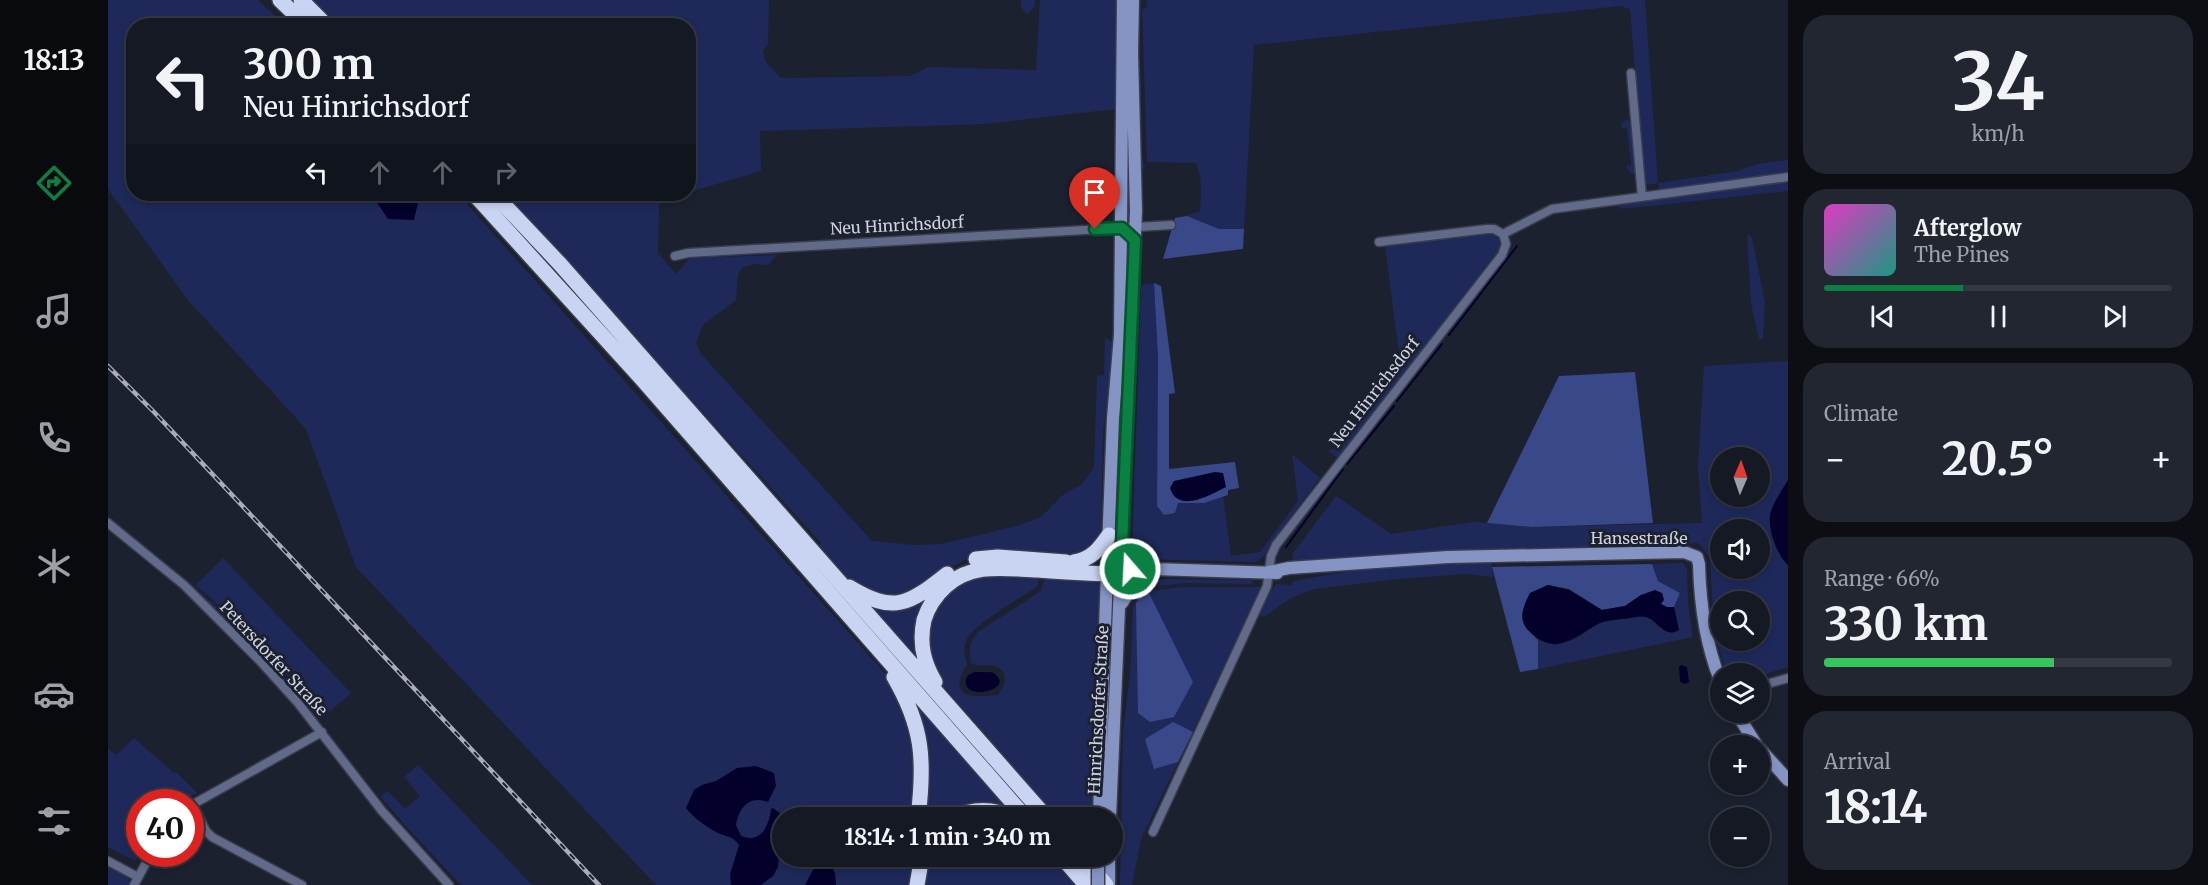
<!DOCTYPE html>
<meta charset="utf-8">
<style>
body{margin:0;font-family:Merriweather,serif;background:#222631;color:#f1f3f6;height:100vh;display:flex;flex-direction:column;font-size:22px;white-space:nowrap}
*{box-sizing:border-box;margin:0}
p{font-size:20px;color:#9da0a6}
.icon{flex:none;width:33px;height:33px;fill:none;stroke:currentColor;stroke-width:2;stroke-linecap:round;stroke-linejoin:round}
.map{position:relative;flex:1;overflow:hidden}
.side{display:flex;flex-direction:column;gap:15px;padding:15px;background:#0c0e14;width:420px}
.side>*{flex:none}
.top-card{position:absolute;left:18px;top:18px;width:570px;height:183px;border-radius:24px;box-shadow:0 3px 9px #0003,0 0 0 2px #343841;background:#151924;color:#f1f3f6;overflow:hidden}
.needle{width:39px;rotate:2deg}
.tools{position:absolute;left:1602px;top:447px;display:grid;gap:12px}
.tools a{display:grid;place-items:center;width:60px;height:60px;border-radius:50%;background:#151924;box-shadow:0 3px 9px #0003,0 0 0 2px #343841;font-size:30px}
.speed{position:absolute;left:18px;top:789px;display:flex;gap:12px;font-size:30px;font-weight:700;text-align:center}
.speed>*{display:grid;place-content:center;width:78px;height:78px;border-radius:50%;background:#151924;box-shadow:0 3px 9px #0003,0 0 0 2px #343841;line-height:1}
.speed .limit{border:9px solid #d22;background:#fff;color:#111}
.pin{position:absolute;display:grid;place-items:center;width:51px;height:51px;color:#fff;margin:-62px -26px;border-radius:50% 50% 50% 0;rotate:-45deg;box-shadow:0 0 6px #0007}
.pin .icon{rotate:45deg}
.me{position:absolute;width:66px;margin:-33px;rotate:341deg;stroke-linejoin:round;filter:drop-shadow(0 0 4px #0008)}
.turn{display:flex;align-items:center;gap:21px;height:126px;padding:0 18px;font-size:27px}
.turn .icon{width:78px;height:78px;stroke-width:2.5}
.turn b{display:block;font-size:42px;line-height:51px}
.lanes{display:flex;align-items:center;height:57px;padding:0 18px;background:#0003;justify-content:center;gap:30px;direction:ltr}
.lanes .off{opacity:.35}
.big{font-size:45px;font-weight:700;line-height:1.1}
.side .widget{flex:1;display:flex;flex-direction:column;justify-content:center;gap:9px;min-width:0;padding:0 21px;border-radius:24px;background:#222631}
.side .dial{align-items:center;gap:0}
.dial b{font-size:78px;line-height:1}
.song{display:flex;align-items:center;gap:18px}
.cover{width:72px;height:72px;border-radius:9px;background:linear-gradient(135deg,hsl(310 70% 55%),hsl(170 70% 35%))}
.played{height:6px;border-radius:3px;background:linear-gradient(90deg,#0b8043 40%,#343841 40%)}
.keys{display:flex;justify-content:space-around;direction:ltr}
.heat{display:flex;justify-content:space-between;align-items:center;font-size:33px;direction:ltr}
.charge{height:9px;border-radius:4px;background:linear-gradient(90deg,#34c759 66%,#343841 0)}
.trip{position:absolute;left:664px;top:807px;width:351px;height:60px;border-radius:30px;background:#151924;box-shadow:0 3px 9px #0003,0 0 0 2px #343841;font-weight:700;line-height:60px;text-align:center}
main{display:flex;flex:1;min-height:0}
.menu{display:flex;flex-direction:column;width:108px;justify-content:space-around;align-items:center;background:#080a0e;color:#9da0a6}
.menu .icon{width:42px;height:42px}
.menu .current{color:#0b8043}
.menu b{font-size:27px;color:#f1f3f6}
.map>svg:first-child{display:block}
.green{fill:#1e295a;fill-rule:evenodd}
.forest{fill:#384888}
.water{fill:#03002b}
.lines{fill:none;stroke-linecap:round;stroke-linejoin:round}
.stream{stroke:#03002b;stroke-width:2}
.street-casing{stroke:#393d4c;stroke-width:11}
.secondary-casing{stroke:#393d4c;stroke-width:15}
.highway-casing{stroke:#393d4c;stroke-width:18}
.street{stroke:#616a88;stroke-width:8}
.secondary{stroke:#8594c3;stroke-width:12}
.highway{stroke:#c9d4f2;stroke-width:15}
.rail-casing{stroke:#aaadb9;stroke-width:4.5}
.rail{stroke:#1c2130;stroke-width:2;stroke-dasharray:7;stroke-linecap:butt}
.secondary-bridge-casing{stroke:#393d4c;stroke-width:15;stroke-linecap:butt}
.secondary-bridge{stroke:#8594c3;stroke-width:12}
.route-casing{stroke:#07532c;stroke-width:15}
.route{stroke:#0b8043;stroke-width:10}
.labels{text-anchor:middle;stroke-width:6;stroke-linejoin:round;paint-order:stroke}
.street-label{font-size:16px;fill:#d0d3de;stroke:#1c2130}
</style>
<main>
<nav class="menu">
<b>18:13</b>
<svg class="icon current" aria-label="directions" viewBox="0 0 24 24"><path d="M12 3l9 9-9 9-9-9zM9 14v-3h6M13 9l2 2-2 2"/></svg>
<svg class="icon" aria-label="music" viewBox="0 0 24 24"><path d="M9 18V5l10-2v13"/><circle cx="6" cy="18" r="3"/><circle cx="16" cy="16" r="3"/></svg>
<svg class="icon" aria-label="phone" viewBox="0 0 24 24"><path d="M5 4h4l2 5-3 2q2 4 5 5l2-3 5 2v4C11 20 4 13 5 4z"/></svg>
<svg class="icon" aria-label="climate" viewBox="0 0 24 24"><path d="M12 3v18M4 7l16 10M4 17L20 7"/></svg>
<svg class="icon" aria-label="car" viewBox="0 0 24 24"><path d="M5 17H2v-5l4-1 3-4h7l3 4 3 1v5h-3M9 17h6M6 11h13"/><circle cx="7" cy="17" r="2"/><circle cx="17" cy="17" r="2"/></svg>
<svg class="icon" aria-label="filters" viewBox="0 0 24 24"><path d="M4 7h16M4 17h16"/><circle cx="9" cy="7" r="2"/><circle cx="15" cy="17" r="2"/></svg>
</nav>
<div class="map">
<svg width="1680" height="885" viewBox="0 0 1680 885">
<rect width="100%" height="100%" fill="#1c2130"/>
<path class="green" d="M0,0H150L177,25L26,26V194H350L782,679L796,702L810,755L806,817L675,818V856L803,857L801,885H548L248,567L198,429L79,299L0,189Z
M205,0H661L660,44L655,51L657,61L673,78L803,76L820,67L928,70L932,0H1009L1008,109L876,124L652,131L653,171L581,192L580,26L232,25Z
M913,0H927V6L919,15L913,7Z
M1028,0H1031L1034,157L1037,169H1035L1031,153Z
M1038,0H1537L1550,183L1630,171L1650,164L1680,160V191L1514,209L1506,204L1552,198L1550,183L1536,185L1522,9L1512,6L1146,45L1136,229H1111L1079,216L1092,211C1093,195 1095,179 1088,163L1039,162L1034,9L1039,8Z
M1520,120L1524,125L1529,174L1522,173L1518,166L1523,165L1519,128H1514L1513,125L1516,121Z
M397,194H575L551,201L550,253L568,274L582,258L669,255L660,265L648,264L635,267L630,275L628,300L595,325L588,343L593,354L764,541L807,545L833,544L909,526L933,517L956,494L974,484L986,467L989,376L996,375L997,338L1007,343L995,432L993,530L992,535L980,550L967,557L872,554L860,558L789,599L747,586L710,545L713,543Z
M1380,233L1387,235L1392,241L1390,251L1230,458L1220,451L1227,448L1231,450L1293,368L1277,246Z
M1639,234L1644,237L1657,303L1655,338L1651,340L1643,303Z
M1046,283L1050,358L1049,506L1056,515L1067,513L1070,503H1096L1115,496L1123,556L1152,552L1190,501L1184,454L1212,478L1163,543L1156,556L1148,562L1031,559L1024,553L1033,285Z
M1680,361V667L1652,676V674L1619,673L1606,633L1602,558L1590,543L1523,548L1425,551L1378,549L1184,561L1185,553L1228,496L1283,534L1366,522L1424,527L1594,523L1590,465L1596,366ZM1612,458H1652V496H1612ZM1612,530H1652V568H1612ZM1612,602H1652V640H1612Z
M0,516L78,580L76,581L0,518Z
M115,558L243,693L214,718C176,670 135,625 88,585Z
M892,560L990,566L897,563L827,593L814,662L761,604L773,606Z
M1383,560L1385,577L1359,574L1289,579L1206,589L1183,598L1156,617L1150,614L1159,596L1168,584L1184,585L1185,581L1265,567Z
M1575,563L1579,570L1580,604L1585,637L1430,669V640L1447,645L1468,639L1492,622L1536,616L1543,619L1550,627L1571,630L1566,607L1572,593L1550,581L1544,564Z
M878,574L931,577L929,587C912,598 865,624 858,641C855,649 857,656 859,664C838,698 864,698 890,695C897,686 902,671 887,666C879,663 871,668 863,663C861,649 861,643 870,632L933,591L937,578L984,580L990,584L994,592L987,817H949L826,675L818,649L819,622L846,584Z
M1048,579L1146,580L1143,584L1077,583L1032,588L1040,580Z
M83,584L106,605L178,680L264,790L261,789L148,652L83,586Z
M1075,587H1154L1033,839L1024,885H1012L1015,731L1022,677L1025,606L1029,597L1035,592L1028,603L1085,682L1040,591Z
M800,696L901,811L838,817H813Z
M26,738L66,773L68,772L89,793L69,802H32L33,854L27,861L0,847V749L8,755Z
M310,765L424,885H353L296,824L272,796L280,791L297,809L312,796L296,777Z
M817,856L942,857L967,885H812Z
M0,865L20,876L21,885H0Z"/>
<path class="forest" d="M1079,216L1111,229H1136L1135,249L1055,259L1067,218Z
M1046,283L1053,286L1067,393L1061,394V469L1127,462L1131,488L1120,490V495L1096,503H1070L1067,513L1056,515L1049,506L1050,358Z
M1527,372L1545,523L1424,527L1379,523L1451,376Z
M1544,564L1550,581L1572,593L1566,607H1559L1533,595L1517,606L1494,610L1461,589L1440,585L1422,593C1411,617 1410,621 1430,640V669L1412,672L1384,567Z
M1040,591L1085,682L1066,717L1042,722L1030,713L1028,603L1035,592Z
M1065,722L1085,732L1070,762L1046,769L1037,739Z"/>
<path class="water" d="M273,194H312L306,220L280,219L268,201Z
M1107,472L1115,473L1118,487C1102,495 1070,514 1062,488L1066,481Z
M1680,480V565C1669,555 1660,530 1662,515C1664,504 1674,490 1680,480Z
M1440,585L1461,590L1494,610L1517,606L1533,595L1547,590L1554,593L1556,600L1553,604L1559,607H1566L1571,630C1556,639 1552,622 1540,618C1534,615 1528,617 1522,618C1512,620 1499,619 1490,624C1464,638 1448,657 1421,631C1409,620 1416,605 1422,593Z
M1573,665L1579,667L1581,682L1577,684L1572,682L1571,667Z
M884,672C905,685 878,695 865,691C856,689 855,676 864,673C870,671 878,673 884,672Z
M648,766L666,773L668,786L660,802C641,795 631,808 628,825L633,836C653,844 661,826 663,809L665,808L677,817L675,818V850L671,855L670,867L665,876L653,885H623L622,874L631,845C625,836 619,837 610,833C598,827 586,818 578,808L586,790L594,785L608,781L629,768Z
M698,857H720L727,873L728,885H697L707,866Z"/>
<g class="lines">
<path class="stream" d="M1341,335L1409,246
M1289,401L1334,344
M1239,464L1286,406
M1178,547L1235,469"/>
<defs>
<path id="street" d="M1523,73L1534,197
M1395,234L1444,209L1680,177
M1271,242L1379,229H1386L1395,234
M567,256L580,253L1063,225
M0,523L76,585L154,663L190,703L274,811L341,885
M1652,686L1680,678
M85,805L98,831L104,837L194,885
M82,806L214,732
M1045,832L1159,586L1163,556L1168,545L1394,255L1398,244L1395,234
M0,861L30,877
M26,885L43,854"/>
<path id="secondary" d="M1007,566L1013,568L1169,573
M1161,572L1181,568L1340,557L1576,552L1589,557L1591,564C1592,605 1597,642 1612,680
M1014,603L1025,586L1047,569
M1628,712L1649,746
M1652,749L1680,780
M991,818L995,678L1005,418L1012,335L1015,0
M1002,818L1028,211L1024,53L1025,0
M1001,856V885"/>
<path id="highway" d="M172,0L199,26
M193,0L219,26
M366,194L533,378L918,818
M386,194L452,264L939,818
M868,559L890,557L958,562
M966,562C984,559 991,549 1001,535
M741,587C786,614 800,605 839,574
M786,677C815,727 817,760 810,818
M827,682C815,662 811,643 816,620C820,607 828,595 838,586C865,562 897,569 930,570C953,572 976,573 999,574
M845,818C865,808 885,808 905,818
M953,856L978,885
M973,856L998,885
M809,885L814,856"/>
</defs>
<use href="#street" class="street-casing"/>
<use href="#secondary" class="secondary-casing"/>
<use href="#highway" class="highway-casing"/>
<use href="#street" class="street"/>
<use href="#secondary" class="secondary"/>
<use href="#highway" class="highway"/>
<defs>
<path id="rail" d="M0,366L46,412L491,885"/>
</defs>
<use href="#rail" class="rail-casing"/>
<use href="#rail" class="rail"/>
<defs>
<path id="secondary-bridge" d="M990,856V885"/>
</defs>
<use href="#secondary-bridge" class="secondary-bridge-casing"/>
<use href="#secondary-bridge" class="secondary-bridge"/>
</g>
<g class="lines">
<defs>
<path id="route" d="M987,229L1014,228L1027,240L1013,568L1022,569"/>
</defs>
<use href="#route" class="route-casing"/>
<use href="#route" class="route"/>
</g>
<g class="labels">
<g class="street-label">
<text transform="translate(789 225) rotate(-3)" y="6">Neu Hinrichsdorf</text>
<text transform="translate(1266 392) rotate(-52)" y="6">Neu Hinrichsdorf</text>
<text x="1531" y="544">Hansestraße</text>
<text transform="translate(166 658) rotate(47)" y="6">Petersdorfer Straße</text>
<text transform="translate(990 710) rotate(-87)" y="6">Hinrichsdorfer Straße</text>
</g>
</g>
</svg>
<div class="tools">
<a><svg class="needle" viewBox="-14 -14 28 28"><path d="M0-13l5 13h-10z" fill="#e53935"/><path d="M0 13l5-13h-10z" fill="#9da0a6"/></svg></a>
<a><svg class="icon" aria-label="sound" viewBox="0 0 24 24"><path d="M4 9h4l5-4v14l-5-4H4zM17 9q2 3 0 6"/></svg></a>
<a><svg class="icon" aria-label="search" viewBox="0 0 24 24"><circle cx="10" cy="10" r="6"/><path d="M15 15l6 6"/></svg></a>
<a><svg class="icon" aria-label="layers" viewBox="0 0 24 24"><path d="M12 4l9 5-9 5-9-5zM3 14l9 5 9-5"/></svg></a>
<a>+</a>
<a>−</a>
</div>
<div class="speed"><div class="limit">40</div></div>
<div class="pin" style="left:987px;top:229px;background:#d93025"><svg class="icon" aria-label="arrive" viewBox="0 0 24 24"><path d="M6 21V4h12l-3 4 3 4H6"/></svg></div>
<svg class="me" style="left:1022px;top:569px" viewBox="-20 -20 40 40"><circle r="17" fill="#0b8043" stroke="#fff" stroke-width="3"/><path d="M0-11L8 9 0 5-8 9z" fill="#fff"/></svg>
<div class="trip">18:14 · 1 min · 340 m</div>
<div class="top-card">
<div class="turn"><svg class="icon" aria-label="left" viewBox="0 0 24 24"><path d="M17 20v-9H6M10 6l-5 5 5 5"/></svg><div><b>300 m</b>Neu Hinrichsdorf</div></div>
<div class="lanes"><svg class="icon" aria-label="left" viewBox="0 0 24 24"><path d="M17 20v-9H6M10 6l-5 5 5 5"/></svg><svg class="icon off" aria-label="ahead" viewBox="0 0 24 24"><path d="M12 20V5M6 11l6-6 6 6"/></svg><svg class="icon off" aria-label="ahead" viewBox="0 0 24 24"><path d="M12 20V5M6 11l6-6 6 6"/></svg><svg class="icon off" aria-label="right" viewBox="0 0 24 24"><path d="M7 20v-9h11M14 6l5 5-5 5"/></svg></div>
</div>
</div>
<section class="side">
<div class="widget dial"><b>34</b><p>km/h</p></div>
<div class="widget">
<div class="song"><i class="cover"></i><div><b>Afterglow</b><p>The Pines</p></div></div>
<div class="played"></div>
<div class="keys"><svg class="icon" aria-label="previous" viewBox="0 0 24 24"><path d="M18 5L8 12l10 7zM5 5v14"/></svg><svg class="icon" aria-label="pause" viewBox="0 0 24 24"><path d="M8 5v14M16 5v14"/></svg><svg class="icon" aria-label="next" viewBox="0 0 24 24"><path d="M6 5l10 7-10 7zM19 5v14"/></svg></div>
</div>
<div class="widget"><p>Climate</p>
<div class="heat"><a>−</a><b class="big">20.5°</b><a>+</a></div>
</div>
<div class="widget"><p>Range · 66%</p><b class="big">330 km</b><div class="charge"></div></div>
<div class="widget"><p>Arrival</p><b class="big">18:14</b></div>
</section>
</main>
